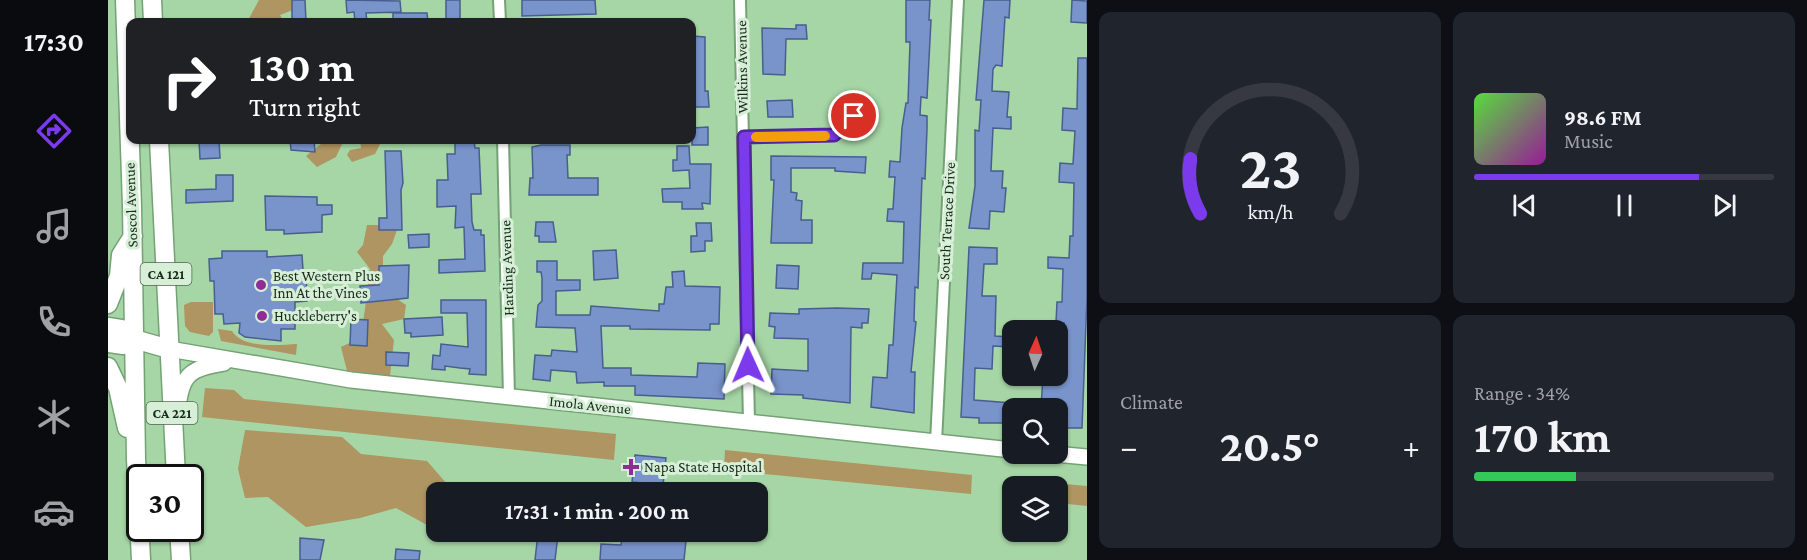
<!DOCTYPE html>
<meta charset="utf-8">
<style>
body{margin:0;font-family:"Crimson Pro",serif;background:#20242c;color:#f1f3f6;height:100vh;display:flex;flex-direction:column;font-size:22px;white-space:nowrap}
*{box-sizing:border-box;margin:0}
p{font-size:20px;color:#9ea1a6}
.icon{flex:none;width:33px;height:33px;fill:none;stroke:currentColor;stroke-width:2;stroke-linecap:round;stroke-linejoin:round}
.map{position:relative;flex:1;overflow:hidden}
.drawer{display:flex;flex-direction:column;gap:12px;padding:12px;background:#0d0f14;width:720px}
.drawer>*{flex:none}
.hud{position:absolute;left:18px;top:18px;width:570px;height:126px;border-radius:12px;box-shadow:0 2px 4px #0004;background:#202124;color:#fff;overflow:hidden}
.needle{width:39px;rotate:3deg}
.fabs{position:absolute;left:894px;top:320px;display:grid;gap:12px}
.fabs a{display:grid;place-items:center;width:66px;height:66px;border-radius:12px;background:#171b24;box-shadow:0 2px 4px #0004;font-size:30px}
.speed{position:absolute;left:18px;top:464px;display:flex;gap:12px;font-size:30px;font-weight:700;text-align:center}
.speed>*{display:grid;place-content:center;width:78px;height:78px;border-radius:50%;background:#171b24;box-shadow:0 2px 4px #0004;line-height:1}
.speed .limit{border:3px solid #111;border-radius:9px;background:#fff;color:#111}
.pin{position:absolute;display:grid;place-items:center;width:51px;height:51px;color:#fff;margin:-26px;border:3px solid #fff;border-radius:50%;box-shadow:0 2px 6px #0007}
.me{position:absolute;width:66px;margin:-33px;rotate:359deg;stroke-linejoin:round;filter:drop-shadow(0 0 4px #0008)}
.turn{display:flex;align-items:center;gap:21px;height:126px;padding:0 24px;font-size:27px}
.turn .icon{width:78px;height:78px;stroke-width:2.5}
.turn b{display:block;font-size:42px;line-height:51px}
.big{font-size:45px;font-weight:700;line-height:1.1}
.drawer .widget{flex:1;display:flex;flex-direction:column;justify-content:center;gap:9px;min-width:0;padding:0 21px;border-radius:12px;background:#20242c}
.drawer .dial{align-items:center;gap:0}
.dial svg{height:156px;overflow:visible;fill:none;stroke:#363941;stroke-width:7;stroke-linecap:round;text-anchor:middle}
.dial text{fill:#f1f3f6;stroke:none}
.song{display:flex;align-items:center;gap:18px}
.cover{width:72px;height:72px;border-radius:9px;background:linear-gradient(135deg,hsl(110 70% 55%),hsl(300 70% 35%))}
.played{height:6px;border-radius:3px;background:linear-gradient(90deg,#7c3aed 75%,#363941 75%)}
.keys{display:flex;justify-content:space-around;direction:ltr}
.heat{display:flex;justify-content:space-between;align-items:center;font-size:33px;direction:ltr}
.charge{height:9px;border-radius:4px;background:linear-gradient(90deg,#34c759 34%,#363941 0)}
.drawer .tiles{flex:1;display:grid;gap:12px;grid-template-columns:repeat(2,1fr)}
.trip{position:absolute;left:318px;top:482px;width:342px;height:60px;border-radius:12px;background:#171b24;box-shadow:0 2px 4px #0004;font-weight:700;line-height:60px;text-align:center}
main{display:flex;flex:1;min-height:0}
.tabs{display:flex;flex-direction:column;width:108px;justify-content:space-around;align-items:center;background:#090b0e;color:#9ea1a6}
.tabs .icon{width:42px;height:42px}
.tabs .selected{color:#7c3aed}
.tabs b{font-size:27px;color:#f1f3f6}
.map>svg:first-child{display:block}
.green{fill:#ae9561}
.building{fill:#7993cb;stroke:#485e8f;stroke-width:1.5}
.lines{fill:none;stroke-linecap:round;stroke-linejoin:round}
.street-casing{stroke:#73a274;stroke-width:14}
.secondary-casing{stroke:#73a274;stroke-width:18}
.primary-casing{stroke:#73a274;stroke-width:21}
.street{stroke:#fff;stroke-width:10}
.secondary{stroke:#fff;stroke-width:15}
.primary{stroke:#fff;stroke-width:18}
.route-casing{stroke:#51269a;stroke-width:15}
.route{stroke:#7c3aed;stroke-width:10}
.slow{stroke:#f59e0b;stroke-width:10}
.poi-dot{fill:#8e2d95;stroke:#d7efd7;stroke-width:2}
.labels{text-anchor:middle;stroke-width:6;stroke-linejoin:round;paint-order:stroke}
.shield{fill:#d7efd7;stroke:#516652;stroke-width:1.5}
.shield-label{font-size:14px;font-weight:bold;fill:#182b19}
.street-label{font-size:15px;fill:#182b19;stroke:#d7efd7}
.poi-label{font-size:15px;fill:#182b19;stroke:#d7efd7;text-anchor:start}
</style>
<main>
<nav class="tabs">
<b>17:30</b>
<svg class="icon selected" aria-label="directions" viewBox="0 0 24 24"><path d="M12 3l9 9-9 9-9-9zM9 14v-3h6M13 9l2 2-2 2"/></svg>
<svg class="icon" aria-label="music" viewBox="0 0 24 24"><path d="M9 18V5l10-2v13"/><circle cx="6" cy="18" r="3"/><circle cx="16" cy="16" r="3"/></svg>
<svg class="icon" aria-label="phone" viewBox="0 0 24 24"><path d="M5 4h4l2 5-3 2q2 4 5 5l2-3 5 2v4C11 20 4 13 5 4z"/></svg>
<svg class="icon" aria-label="climate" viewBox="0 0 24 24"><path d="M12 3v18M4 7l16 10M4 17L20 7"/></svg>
<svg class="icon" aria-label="car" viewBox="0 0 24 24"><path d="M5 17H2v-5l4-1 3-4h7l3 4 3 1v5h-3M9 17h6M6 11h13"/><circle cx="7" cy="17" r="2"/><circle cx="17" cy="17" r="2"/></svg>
</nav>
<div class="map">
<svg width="979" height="560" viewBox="0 0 979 560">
<rect width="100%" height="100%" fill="#a6d6a6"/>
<path class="green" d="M151,0H189L190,8L172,15L176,22H139Z
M218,140H236L228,157L209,167L198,156Z
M252,140H273V142L267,154L244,162L239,155L242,150L253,148Z
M259,225H282L289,230L284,244L275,256V278L282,294L298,305L296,319L274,324L286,340L282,376L260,377L239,371L233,347C238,344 246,342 250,338C256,332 260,280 262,269L249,252L255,245Z
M83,302H105V332L101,336L82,332L77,326L76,305Z
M110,329L124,331C135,349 170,345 189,344L188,355L113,341Z
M97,388L126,390L136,399L508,434L506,460L94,417Z
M137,430L234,437L253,454L319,461L346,492H328V530L288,508L252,518L198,527L160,497L137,498L130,469Z
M617,450L864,475L863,494L616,470Z
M923,481L979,486V506L950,503V486H925Z"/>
<path class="building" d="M184,0H197L198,22H184Z
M238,0L292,1L293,12L258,13L259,22H247L246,12L239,13Z
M338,0H352V22H338Z
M414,0H487L488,14L414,16Z
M798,0H822L821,20H823L819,98L813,97L812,115L819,116V129L817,179L814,178L810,288L807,287L806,321L808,322L803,372H807L806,413L763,407L765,377L779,378L781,345H785L789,275L764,273L763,279H754L755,263H795L796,222L779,221L780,209H785L787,177H781L782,161L792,162L794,128L798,103H800L802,42H798Z
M876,0H902L901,18L897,17L894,66L888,65L885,69L884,91L901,92L899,117H903V129L885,128L883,171H895L894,188H898L896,212L882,211L881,229L861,228L867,186V130L871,131L873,100H868Z
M964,0L979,1V23L963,22Z
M285,13H319L320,22H285Z
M688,25H698L699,39H678L677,75L655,74L654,28L688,29Z
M584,36L597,37V91H600L601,107H584Z
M970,58H979V297L974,428H958L959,409L933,408L935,375H950V362L954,363L956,323L948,322L949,302H954L955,269L940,268V257L961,258L962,236H965L966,183L951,182L952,163L965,164L967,131L954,130L955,108L969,109Z
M684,100L685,117H660L659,101Z
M600,127V145H584V128Z
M91,140H111L112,158L92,159Z
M182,140H206L207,152L183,150Z
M347,140H366L367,148H371L373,194H363L364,222L366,230H373V235H376L377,271L331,273V260L357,259L356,227L347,228L348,206L329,207V180H340L339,154H347Z
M433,145H462V155H459L460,178H490V195H421L422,178H425L424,147Z
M569,146H581L582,164H603L602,204L594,203L595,209H574V202H555L554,189L582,188L581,170L565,171V160H569Z
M277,151H293L295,183L293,190L294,230H271V218H279Z
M663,156L758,157L757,173L727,171V168H683V192L689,193L688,200L694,201L693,220H704V243H663L666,180H663Z
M108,175H125V201L78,203V190L108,189Z
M157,196L209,197V205H224V214L214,215V232L176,234V230H158Z
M428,222H445L448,242H431V236H427Z
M588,223H603L604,241H597V251L583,252V236H589Z
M321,234V247L301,248L300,235Z
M861,247L889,248V264H876L874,296H888L887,336L904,337V347L885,346L884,369L867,368L866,400L904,403V423H871V418L853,417Z
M508,250L510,278L486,280L485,251Z
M114,251H159V257L194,255L195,270H198L199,301L187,302V329H173V341L137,337L131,333L132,323L116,324L115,314H107L106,281H102L101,259L114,258Z
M429,261H449V280H472V290L448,291V315H482L483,306L551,311V304H556L558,287H565L564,272L576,271L577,286L612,287L611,324H602V330L522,329V326H493L495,368H523V375L589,377L590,363L617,364L616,399L527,395V386H496V382L469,383L468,372L443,370L442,381L425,379L427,355L443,356L444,350L469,352L467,328L428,327L430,305L434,301V278L433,272H429Z
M301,265L300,298L253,303L252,286L271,285V266Z
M669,265L691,266L690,289L668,288Z
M333,300H378V375L361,374L362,369L352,368L337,366V370L324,369L325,355L332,356L333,344L360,347L359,313H333Z
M729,308L761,309L760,323H754V328L743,327L742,403L695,398V395L663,394L664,369L700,371V339L666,338L667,327L661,326L662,313L691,314V309Z
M334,317L335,335L303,337V333H297L296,319Z
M243,319L260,320L259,346L242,345Z
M278,352L301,353L300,366L278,365Z
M527,455L558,458L555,485L524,482Z
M515,531L560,536V531H579L576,560H492L493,544L513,545Z
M430,533L450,535L447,560H427Z
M192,538L216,540L212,560H192Z
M288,549L312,551L311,560H287Z"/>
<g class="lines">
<defs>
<path id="street" d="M391,0L392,22
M632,0L641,422
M636,137L726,135L746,116
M395,140L401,397
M828,442L850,0"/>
<path id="secondary" d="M61,349L243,380L904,450
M70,409C73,374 83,368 116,363
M936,453L979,457"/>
<path id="primary" d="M17,0L24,206L28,459L33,560
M44,0L45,22
M51,140L68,477
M0,304L11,276L13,255L25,236
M0,327L13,329L26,339L61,349
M0,343L15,345L26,339
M0,367L10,388L19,428
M71,528L73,560"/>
</defs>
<use href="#street" class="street-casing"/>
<use href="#secondary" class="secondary-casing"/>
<use href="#primary" class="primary-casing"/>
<use href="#street" class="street"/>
<use href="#secondary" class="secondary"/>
<use href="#primary" class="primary"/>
</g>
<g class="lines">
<defs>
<path id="route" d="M640,365L636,137L726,135L746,116"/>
</defs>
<use href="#route" class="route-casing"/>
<use href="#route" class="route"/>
<path class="slow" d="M648,137L717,136"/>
</g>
<g class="poi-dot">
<circle cx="153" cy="285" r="6"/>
<circle cx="154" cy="316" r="6"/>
<path d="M520 458h6v6h6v6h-6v6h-6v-6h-6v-6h6z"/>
</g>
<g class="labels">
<g class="shield">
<rect x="32.5" y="263" width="51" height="22" rx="4.5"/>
<rect x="38.5" y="402" width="51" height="22" rx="4.5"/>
</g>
<g class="shield-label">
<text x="58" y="279">CA 121</text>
<text x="64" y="418">CA 221</text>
</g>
<g class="street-label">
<text transform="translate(634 67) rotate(-91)" y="5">Wilkins Avenue</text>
<text transform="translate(23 205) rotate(-92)" y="5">Soscol Avenue</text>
<text transform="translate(839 221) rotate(-87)" y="5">South Terrace Drive</text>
<text transform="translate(399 268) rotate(-92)" y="5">Harding Avenue</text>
<text transform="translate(482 405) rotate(6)" y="5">Imola Avenue</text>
</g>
<g class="poi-label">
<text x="165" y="281">Best Western Plus<tspan x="165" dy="17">Inn At the Vines</tspan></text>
<text x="166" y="321">Huckleberry's</text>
<text x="536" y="472">Napa State Hospital</text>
</g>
</g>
</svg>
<div class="fabs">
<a><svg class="needle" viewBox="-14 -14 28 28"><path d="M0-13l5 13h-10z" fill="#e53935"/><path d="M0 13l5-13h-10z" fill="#9ea1a6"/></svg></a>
<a><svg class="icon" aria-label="search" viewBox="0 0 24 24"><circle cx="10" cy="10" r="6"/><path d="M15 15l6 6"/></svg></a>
<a><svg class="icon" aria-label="layers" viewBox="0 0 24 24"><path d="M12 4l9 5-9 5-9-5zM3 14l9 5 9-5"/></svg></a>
</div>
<div class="speed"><div class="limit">30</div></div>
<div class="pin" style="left:746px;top:116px;background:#d93025"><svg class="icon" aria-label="arrive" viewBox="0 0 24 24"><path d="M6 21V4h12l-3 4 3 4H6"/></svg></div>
<svg class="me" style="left:640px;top:365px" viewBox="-20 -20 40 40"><path d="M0-17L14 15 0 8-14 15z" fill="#7c3aed" stroke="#fff" stroke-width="4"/></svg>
<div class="trip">17:31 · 1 min · 200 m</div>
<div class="hud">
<div class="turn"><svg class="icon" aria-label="right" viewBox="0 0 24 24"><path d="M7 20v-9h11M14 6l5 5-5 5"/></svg><div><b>130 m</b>Turn right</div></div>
</div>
</div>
<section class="drawer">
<div class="tiles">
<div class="widget dial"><svg viewBox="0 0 100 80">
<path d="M14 69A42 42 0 1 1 86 69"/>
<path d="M14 69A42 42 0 0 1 9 41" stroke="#7c3aed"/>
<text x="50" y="56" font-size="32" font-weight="700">23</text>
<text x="50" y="72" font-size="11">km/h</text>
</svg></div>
<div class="widget">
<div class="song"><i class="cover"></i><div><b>98.6 FM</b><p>Music</p></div></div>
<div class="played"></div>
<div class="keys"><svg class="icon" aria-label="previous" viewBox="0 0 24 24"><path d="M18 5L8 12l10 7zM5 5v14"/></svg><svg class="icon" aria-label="pause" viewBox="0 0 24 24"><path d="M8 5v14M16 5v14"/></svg><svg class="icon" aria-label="next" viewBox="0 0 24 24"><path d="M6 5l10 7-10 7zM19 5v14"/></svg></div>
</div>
<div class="widget"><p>Climate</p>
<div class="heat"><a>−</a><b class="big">20.5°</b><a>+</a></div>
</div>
<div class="widget"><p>Range · 34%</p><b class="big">170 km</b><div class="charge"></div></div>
</div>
</section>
</main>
